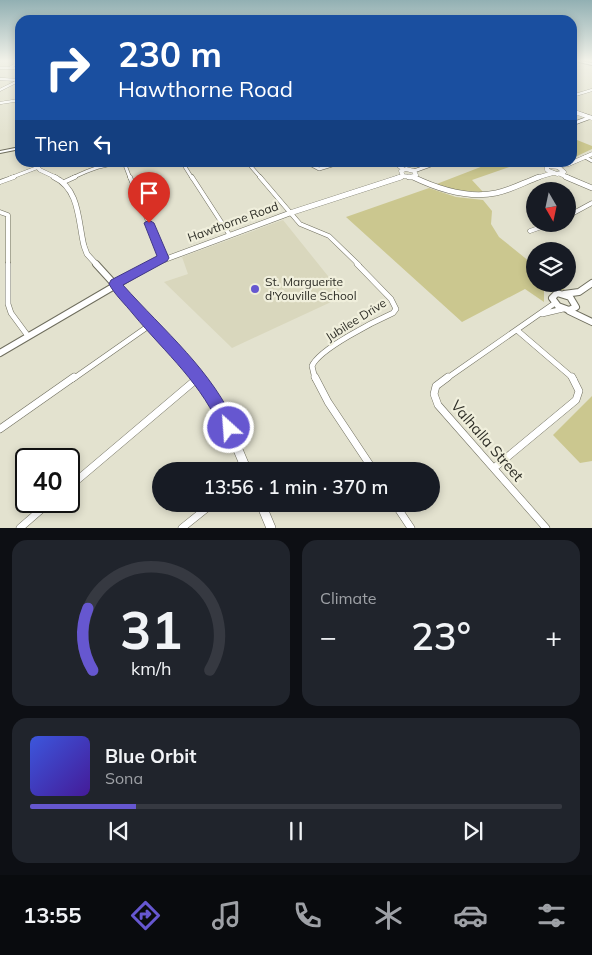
<!DOCTYPE html>
<meta charset="utf-8">
<style>
body{margin:0;font-family:Mulish,sans-serif;background:#20242c;color:#f1f3f6;height:100vh;display:flex;flex-direction:column;font-size:19px;white-space:nowrap}
*{box-sizing:border-box;margin:0}
p{font-size:16px;color:#9ea1a6}
.icon{flex:none;width:28px;height:28px;fill:none;stroke:currentColor;stroke-width:2;stroke-linecap:round;stroke-linejoin:round}
.map{position:relative;height:528px;overflow:hidden}
.sheet{display:flex;flex-direction:column;gap:12px;padding:12px;background:#0d0f14;flex:1}
.sheet>*{flex:none}
.guide{position:absolute;left:15px;top:15px;width:562px;height:152px;border-radius:15px;box-shadow:0 2px 8px #0003;background:#1a4fa0;color:#fff;overflow:hidden}
.needle{width:32px;rotate:171deg}
.controls{position:absolute;left:526px;top:182px;display:grid;gap:10px}
.controls a{display:grid;place-items:center;width:50px;height:50px;border-radius:50%;background:#171b24;box-shadow:0 2px 8px #0003;font-size:25px}
.speed{position:absolute;left:15px;top:448px;display:flex;gap:10px;font-size:25px;font-weight:700;text-align:center}
.speed>*{display:grid;place-content:center;width:65px;height:65px;border-radius:50%;background:#171b24;box-shadow:0 2px 8px #0003;line-height:1}
.speed .limit{border:2px solid #111;border-radius:8px;background:#fff;color:#111}
.pin{position:absolute;display:grid;place-items:center;width:42px;height:42px;color:#fff;margin:-51px -21px;border-radius:50% 50% 50% 0;rotate:-45deg;box-shadow:0 0 5px #0007}
.pin .icon{rotate:45deg}
.me{position:absolute;width:55px;margin:-28px;rotate:334deg;stroke-linejoin:round;filter:drop-shadow(0 0 4px #0008)}
.turn{display:flex;align-items:center;gap:18px;height:105px;padding:0 20px;font-size:22px}
.turn .icon{width:65px;height:65px;stroke-width:2.5}
.turn b{display:block;font-size:35px;line-height:42px}
.then{display:flex;align-items:center;height:48px;padding:0 20px;background:#0003;gap:10px;font-size:19px}
.big{font-size:38px;font-weight:600;line-height:1.1}
.sheet .tile{flex:1;display:flex;flex-direction:column;justify-content:center;gap:8px;min-width:0;padding:0 18px;border-radius:15px;background:#20242c}
.sheet .dial{align-items:center;gap:0}
.dial svg{height:130px;overflow:visible;fill:none;stroke:#363941;stroke-width:7;stroke-linecap:round;text-anchor:middle}
.dial text{fill:#f1f3f6;stroke:none}
.song{display:flex;align-items:center;gap:15px}
.cover{width:60px;height:60px;border-radius:8px;background:linear-gradient(135deg,hsl(230 70% 55%),hsl(260 70% 35%))}
.played{height:5px;border-radius:2px;background:linear-gradient(90deg,#6657d0 20%,#363941 20%)}
.keys{display:flex;justify-content:space-around;direction:ltr}
.heat{display:flex;justify-content:space-between;align-items:center;font-size:28px;direction:ltr}
.sheet .tiles{flex:1;display:grid;gap:12px;grid-template-columns:1fr 1fr}
.tile:last-child{grid-column:span 2}
.trip{position:absolute;left:152px;top:462px;width:288px;height:50px;border-radius:25px;background:#171b24;box-shadow:0 2px 8px #0003;font-weight:600;line-height:50px;text-align:center}
.tab-bar{display:flex;height:80px;justify-content:space-around;align-items:center;background:#090b0e;color:#9ea1a6}
.tab-bar .icon{width:35px;height:35px}
.tab-bar .selected{color:#6657d0}
.tab-bar b{font-size:22px;color:#f1f3f6}
.map>svg:first-child{display:block}
.built{fill:#d9d7bd}
.green{fill:#cbc78f}
.lines{fill:none;stroke-linecap:round;stroke-linejoin:round}
.minor-far4-casing{stroke:#6f6e5e;stroke-width:3}
.minor-far3-casing{stroke:#6f6e5e;stroke-width:4}
.minor-far2-casing{stroke:#6f6e5e;stroke-width:5}
.minor-far1-casing{stroke:#6f6e5e;stroke-width:6}
.minor-casing{stroke:#6f6e5e;stroke-width:8}
.tertiary-far4-casing{stroke:#6f6e5e;stroke-width:4}
.tertiary-far3-casing{stroke:#6f6e5e;stroke-width:4.5}
.tertiary-far2-casing{stroke:#6f6e5e;stroke-width:6}
.tertiary-far1-casing{stroke:#6f6e5e;stroke-width:8}
.tertiary-casing{stroke:#6f6e5e;stroke-width:10}
.secondary-casing{stroke:#6f6e5e;stroke-width:2}
.minor-far4{stroke:#fff;stroke-width:2.5}
.minor-far3{stroke:#fff;stroke-width:3}
.minor-far2{stroke:#fff;stroke-width:4}
.minor-far1{stroke:#fff;stroke-width:5}
.minor{stroke:#fff;stroke-width:7}
.tertiary-far4{stroke:#fff;stroke-width:3}
.tertiary-far3{stroke:#fff;stroke-width:4}
.tertiary-far2{stroke:#fff;stroke-width:5}
.tertiary-far1{stroke:#fff;stroke-width:6}
.tertiary{stroke:#fff;stroke-width:9}
.secondary{fill:#fff;fill-rule:evenodd}
.route{fill:#6657d0;stroke:#423987}
.poi-dot{fill:#6657d0;stroke:#f0efdc;stroke-width:2}
.labels{text-anchor:middle;stroke-width:4.5;stroke-linejoin:round;paint-order:stroke}
.street-label{font-size:12px;fill:#2e2e27;stroke:#f0efdc}
.poi-label{font-size:12px;fill:#2e2e27;stroke:#f0efdc;text-anchor:start}
.near-street-label{font-size:15px;fill:#2e2e27;stroke:#f0efdc}
</style>
<div class="map">
<svg width="592" height="528" viewBox="0 0 592 528">
<rect width="100%" height="100%" fill="#e3e2cf"/>
<path class="built" d="M283,220L344,296L232,348L164,282L188,274L182,257Z"/>
<path class="green" d="M572,138L592,146V149L573,158Z
M491,163H521L472,180L483,192L462,191L434,185Z
M429,188L456,197L483,200L492,211L491,224L499,237L535,266V284H558L565,290H544V302L525,289L462,322L346,217Z
M592,396V461L580,463L553,435Z"/>
<g class="lines">
<defs>
<path id="minor-far4" d="M11,67L16,64L14,61
M0,68H20
M0,79L18,80
M0,90L20,80
M572,96L592,90
M0,103L20,100"/>
<path id="minor-far3" d="M572,124L591,117
M585,157L592,161
M182,162L192,178
M247,162L261,178
M306,162L319,169L342,162
M414,171L439,162
M10,178L36,168
M72,178C89,170 106,162 125,165L130,178"/>
<path id="minor-far2" d="M130,177L163,258
M192,177L229,234
M260,177L300,224L329,236L359,265
M0,182L14,177
M64,182L75,177
M0,212L8,215V265
M568,216L592,203
M530,231L550,224"/>
<path id="minor-far1" d="M8,264V304L11,313L28,336
M542,314L563,309
M518,331L574,379
M73,379L150,325
M198,379L200,377
M315,379L312,366C319,349 375,321 393,313L396,309L391,299L357,264
M446,379L555,303"/>
<path id="minor" d="M315,377L328,402L374,471
M448,377L436,386L434,394L438,405L546,528
M0,429L74,377
M494,468L576,400L579,391L572,377
M69,487L199,377
M395,504L411,528
M20,528L51,501
M182,528L212,504"/>
<path id="tertiary-far4" d="M572,111L574,112"/>
<path id="tertiary-far3" d="M572,111L592,118
M33,162L40,170L57,178
M394,162L403,169
M547,166L558,167L564,172L557,174L547,170Z
M557,166L569,164L592,154
M406,169L414,171L416,175L411,177L403,176L401,171Z
M560,174L569,178
M413,177L415,178
M397,178L403,176
M536,178L553,173"/>
<path id="tertiary-far2" d="M54,177C80,189 78,222 84,246L87,254L97,265
M409,177H412
M413,177C438,189 467,199 496,193C511,190 525,182 539,177
M566,177L592,188
M150,265L290,213L401,177"/>
<path id="tertiary-far1" d="M96,264L201,379
M557,293L570,297L576,307L569,310L558,306L552,298Z
M564,294L579,292L592,283
M569,311L592,322
M0,353L152,264"/>
<path id="tertiary" d="M200,377L223,414L247,471
M261,504L271,528"/>
<path id="secondary" d="M579,61L592,63V65L579,62Z
M20,147V149L0,153V151Z"/>
</defs>
<use href="#minor-far4" class="minor-far4-casing"/>
<use href="#minor-far3" class="minor-far3-casing"/>
<use href="#minor-far2" class="minor-far2-casing"/>
<use href="#minor-far1" class="minor-far1-casing"/>
<use href="#minor" class="minor-casing"/>
<use href="#tertiary-far4" class="tertiary-far4-casing"/>
<use href="#tertiary-far3" class="tertiary-far3-casing"/>
<use href="#tertiary-far2" class="tertiary-far2-casing"/>
<use href="#tertiary-far1" class="tertiary-far1-casing"/>
<use href="#tertiary" class="tertiary-casing"/>
<use href="#secondary" class="secondary-casing"/>
<use href="#minor-far4" class="minor-far4"/>
<use href="#minor-far3" class="minor-far3"/>
<use href="#minor-far2" class="minor-far2"/>
<use href="#minor-far1" class="minor-far1"/>
<use href="#minor" class="minor"/>
<use href="#tertiary-far4" class="tertiary-far4"/>
<use href="#tertiary-far3" class="tertiary-far3"/>
<use href="#tertiary-far2" class="tertiary-far2"/>
<use href="#tertiary-far1" class="tertiary-far1"/>
<use href="#tertiary" class="tertiary"/>
<use href="#secondary" class="secondary"/>
</g>
<linearGradient id="sky" x2="0" y2="1"><stop stop-color="#92b0b3"/><stop offset="0.45" stop-color="#f2f2e9"/><stop offset="1" stop-color="#f2f2e9" stop-opacity="0"/></linearGradient>
<rect width="592" height="135" fill="url(#sky)"/>
<path class="route" d="M149,220L154,223L169,258L167,261L123,285C164,331 213,371 237,428L235,434L229,436L223,434C202,383 167,355 133,314C125,304 115,295 109,284L111,280L157,256L144,223Z"/>
<circle class="poi-dot" cx="255" cy="289" r="5"/>
<g class="labels">
<g class="street-label">
<text transform="translate(233 222) rotate(-20)" y="4">Hawthorne Road</text>
<text transform="translate(356 320) rotate(-32)" y="4">Jubilee Drive</text>
</g>
<g class="poi-label">
<text x="265" y="286">St. Marguerite<tspan x="265" dy="14">d'Youville School</tspan></text>
</g>
<g class="near-street-label">
<text transform="translate(487 441) rotate(49)" y="5">Valhalla Street</text>
</g>
</g>
</svg>
<div class="controls">
<a><svg class="needle" viewBox="-14 -14 28 28"><path d="M0-13l5 13h-10z" fill="#e53935"/><path d="M0 13l5-13h-10z" fill="#9ea1a6"/></svg></a>
<a><svg class="icon" aria-label="layers" viewBox="0 0 24 24"><path d="M12 4l9 5-9 5-9-5zM3 14l9 5 9-5"/></svg></a>
</div>
<div class="speed"><div class="limit">40</div></div>
<div class="pin" style="left:149px;top:223px;background:#d93025"><svg class="icon" aria-label="arrive" viewBox="0 0 24 24"><path d="M6 21V4h12l-3 4 3 4H6"/></svg></div>
<svg class="me" style="left:229px;top:428px" viewBox="-20 -20 40 40"><circle r="17" fill="#6657d0" stroke="#fff" stroke-width="3"/><path d="M0-11L8 9 0 5-8 9z" fill="#fff"/></svg>
<div class="trip">13:56 · 1 min · 370 m</div>
<div class="guide">
<div class="turn"><svg class="icon" aria-label="right" viewBox="0 0 24 24"><path d="M7 20v-9h11M14 6l5 5-5 5"/></svg><div><b>230 m</b>Hawthorne Road</div></div>
<div class="then">Then<svg class="icon" aria-label="left" viewBox="0 0 24 24"><path d="M17 20v-9H6M10 6l-5 5 5 5"/></svg></div>
</div>
</div>
<section class="sheet">
<div class="tiles">
<div class="tile dial"><svg viewBox="0 0 100 80">
<path d="M14 69A42 42 0 1 1 86 69"/>
<path d="M14 69A42 42 0 0 1 11 31" stroke="#6657d0"/>
<text x="50" y="56" font-size="32" font-weight="700">31</text>
<text x="50" y="72" font-size="11">km/h</text>
</svg></div>
<div class="tile"><p>Climate</p>
<div class="heat"><a>−</a><b class="big">23°</b><a>+</a></div>
</div>
<div class="tile">
<div class="song"><i class="cover"></i><div><b>Blue Orbit</b><p>Sona</p></div></div>
<div class="played"></div>
<div class="keys"><svg class="icon" aria-label="previous" viewBox="0 0 24 24"><path d="M18 5L8 12l10 7zM5 5v14"/></svg><svg class="icon" aria-label="pause" viewBox="0 0 24 24"><path d="M8 5v14M16 5v14"/></svg><svg class="icon" aria-label="next" viewBox="0 0 24 24"><path d="M6 5l10 7-10 7zM19 5v14"/></svg></div>
</div>
</div>
</section>
<nav class="tab-bar">
<b>13:55</b>
<svg class="icon selected" aria-label="directions" viewBox="0 0 24 24"><path d="M12 3l9 9-9 9-9-9zM9 14v-3h6M13 9l2 2-2 2"/></svg>
<svg class="icon" aria-label="music" viewBox="0 0 24 24"><path d="M9 18V5l10-2v13"/><circle cx="6" cy="18" r="3"/><circle cx="16" cy="16" r="3"/></svg>
<svg class="icon" aria-label="phone" viewBox="0 0 24 24"><path d="M5 4h4l2 5-3 2q2 4 5 5l2-3 5 2v4C11 20 4 13 5 4z"/></svg>
<svg class="icon" aria-label="climate" viewBox="0 0 24 24"><path d="M12 3v18M4 7l16 10M4 17L20 7"/></svg>
<svg class="icon" aria-label="car" viewBox="0 0 24 24"><path d="M5 17H2v-5l4-1 3-4h7l3 4 3 1v5h-3M9 17h6M6 11h13"/><circle cx="7" cy="17" r="2"/><circle cx="17" cy="17" r="2"/></svg>
<svg class="icon" aria-label="filters" viewBox="0 0 24 24"><path d="M4 7h16M4 17h16"/><circle cx="9" cy="7" r="2"/><circle cx="15" cy="17" r="2"/></svg>
</nav>
